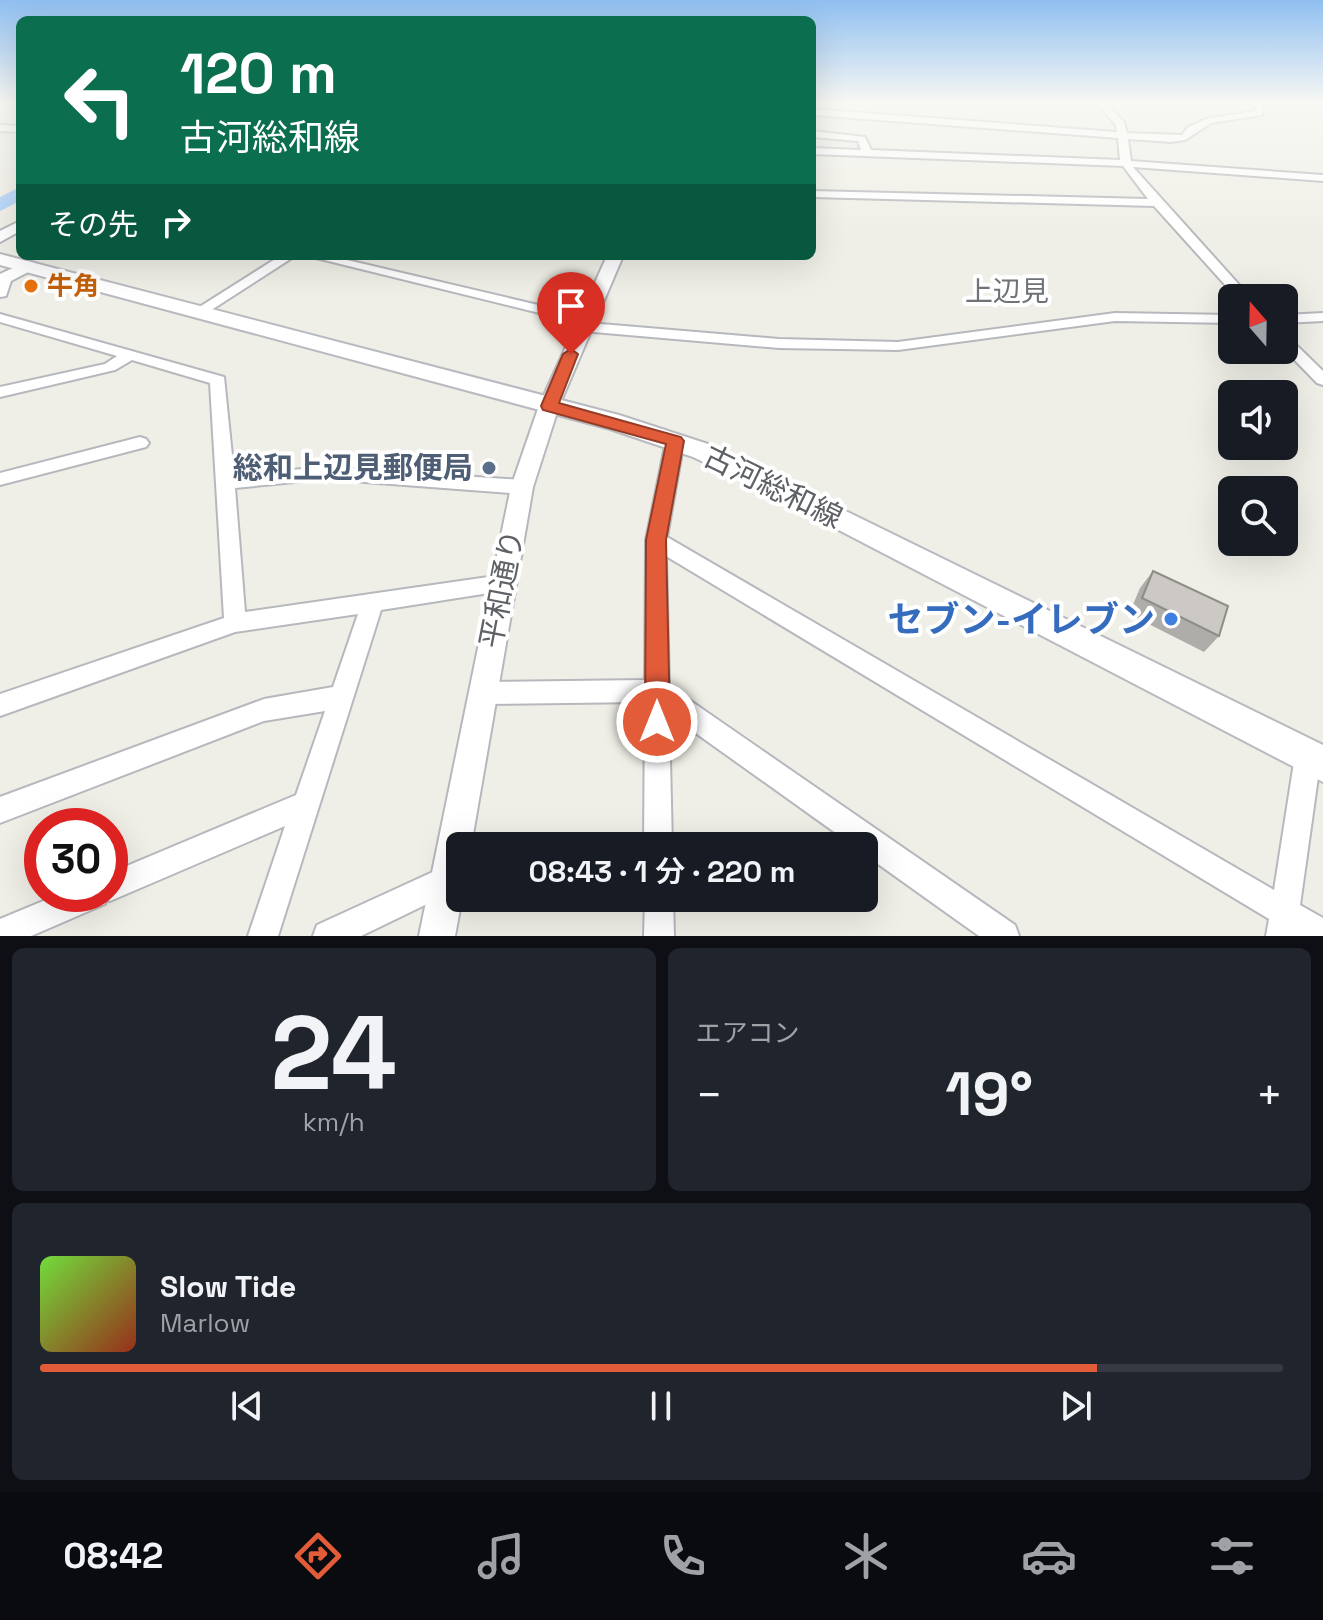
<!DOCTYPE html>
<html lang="ja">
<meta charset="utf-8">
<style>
body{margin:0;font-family:"Space Grotesk","Noto Sans JP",sans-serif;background:#20242c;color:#f1f3f6;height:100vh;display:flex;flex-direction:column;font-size:30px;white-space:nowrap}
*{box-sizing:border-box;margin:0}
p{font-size:26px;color:#9ea1a6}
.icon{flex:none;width:44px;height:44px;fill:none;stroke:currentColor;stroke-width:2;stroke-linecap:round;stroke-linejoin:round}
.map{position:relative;height:936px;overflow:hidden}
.drawer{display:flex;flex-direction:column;gap:12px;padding:12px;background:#0d0f14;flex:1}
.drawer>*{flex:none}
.banner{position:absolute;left:16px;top:16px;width:800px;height:244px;border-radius:12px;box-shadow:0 8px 32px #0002;background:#0b6e4f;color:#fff;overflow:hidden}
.needle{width:52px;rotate:340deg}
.buttons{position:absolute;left:1218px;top:284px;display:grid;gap:16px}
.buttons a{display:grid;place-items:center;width:80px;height:80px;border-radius:12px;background:#171b24;box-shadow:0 8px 32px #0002;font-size:40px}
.speed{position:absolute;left:24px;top:808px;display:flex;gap:16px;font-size:40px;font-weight:700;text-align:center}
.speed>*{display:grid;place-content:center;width:104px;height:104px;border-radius:50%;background:#171b24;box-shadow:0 8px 32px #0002;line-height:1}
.speed .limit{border:12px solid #d22;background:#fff;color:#111}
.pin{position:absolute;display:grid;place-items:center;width:68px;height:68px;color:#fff;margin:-82px -34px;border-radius:50% 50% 50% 0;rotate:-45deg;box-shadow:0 0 8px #0007}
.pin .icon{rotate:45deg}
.me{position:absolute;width:88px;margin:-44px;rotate:0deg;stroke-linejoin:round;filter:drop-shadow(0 0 6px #0008)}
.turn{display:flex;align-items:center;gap:28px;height:168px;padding:0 32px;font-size:36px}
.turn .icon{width:104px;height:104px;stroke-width:2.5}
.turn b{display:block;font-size:56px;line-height:68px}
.then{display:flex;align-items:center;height:76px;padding:0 32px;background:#0003;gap:16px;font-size:30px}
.big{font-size:60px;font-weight:600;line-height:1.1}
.drawer .widget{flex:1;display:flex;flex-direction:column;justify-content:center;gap:12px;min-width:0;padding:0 28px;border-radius:12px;background:#20242c}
.drawer .dial{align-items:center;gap:0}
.dial b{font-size:104px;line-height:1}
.song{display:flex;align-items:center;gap:24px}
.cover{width:96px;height:96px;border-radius:12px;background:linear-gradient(135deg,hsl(100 70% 55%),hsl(10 70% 35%))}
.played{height:8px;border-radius:4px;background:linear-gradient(90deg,#e25c3a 85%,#363941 85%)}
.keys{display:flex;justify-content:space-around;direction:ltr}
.heat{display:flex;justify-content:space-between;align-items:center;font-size:44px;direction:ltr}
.drawer .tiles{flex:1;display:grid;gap:12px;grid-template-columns:1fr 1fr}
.widget:last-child{grid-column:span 2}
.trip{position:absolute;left:446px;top:832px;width:432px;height:80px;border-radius:12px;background:#171b24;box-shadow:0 8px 32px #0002;font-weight:600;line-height:80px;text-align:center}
.dock{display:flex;height:128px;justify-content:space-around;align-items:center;background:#090b0e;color:#9ea1a6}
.dock .icon{width:56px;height:56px}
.dock .selected{color:#e25c3a}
.dock b{font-size:36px;color:#f1f3f6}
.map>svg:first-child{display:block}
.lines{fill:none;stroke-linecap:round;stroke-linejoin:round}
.river{fill:#abcffb;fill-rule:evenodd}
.minor-casing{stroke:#b7b8bd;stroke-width:4}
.tertiary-casing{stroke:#b7b8bd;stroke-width:4}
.secondary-casing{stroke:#b8bac0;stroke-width:4}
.minor{fill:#fff;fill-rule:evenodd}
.tertiary{fill:#fff;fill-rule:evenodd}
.secondary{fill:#fff;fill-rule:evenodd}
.wall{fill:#afada9}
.building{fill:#ccc9c4;stroke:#8f8d89;stroke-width:2}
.route{fill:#e25c3a;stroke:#933c26;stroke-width:2}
.food-dot{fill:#e8710a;stroke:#fff;stroke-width:3}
.service-dot{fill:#5c6f8a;stroke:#fff;stroke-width:3}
.shop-dot{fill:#3f7fe0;stroke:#fff;stroke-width:3}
.labels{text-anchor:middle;stroke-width:8;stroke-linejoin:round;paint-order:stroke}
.far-food-label{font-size:26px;font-weight:bold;fill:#c56008;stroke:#fff;text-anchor:start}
.far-quarter-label{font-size:28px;fill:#6f7378;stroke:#fff}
.service-label{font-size:30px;font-weight:bold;fill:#4e5e75;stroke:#fff;text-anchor:end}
.street-label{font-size:30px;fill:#5e6166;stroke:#fff}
.near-shop-label{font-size:36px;font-weight:bold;fill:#366cbe;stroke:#fff;text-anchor:end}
</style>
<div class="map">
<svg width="1323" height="936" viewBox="0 0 1323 936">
<rect width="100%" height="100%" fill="#f0efe7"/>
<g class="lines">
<path class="river" d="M20,187V201L0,211V197Z"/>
<defs>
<path id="minor" d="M1096,102H1105L1124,122L1127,133L1182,135L1188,127L1206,119L1255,111L1256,102H1264L1262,115L1211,123L1185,140L1171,142L1128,139L1131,161L1323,175V181L1133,167L1251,298H1237L1154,206L812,197V191L1148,199L1123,166L812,154V148L861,150L858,141L812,137V131L865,137L871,150L1120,160L1118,138L812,115V109L1117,132L1116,125Z
M1284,102H1303L1299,105Z
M0,125L20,126V132L0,131Z
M280,256H295L202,316L197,317L190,313Z
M308,256H330L585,316L592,320L589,323L779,339L898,342L1115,313L1232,315V323L1115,321L898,350L779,348L582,331L575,327L580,323Z
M1323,313V321L1284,323V315Z
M0,314L224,377L234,475L325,467L522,480L531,487L522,494L325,479L235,488L245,612L502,575L509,577L512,583L509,589L502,591L381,610L278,936H248L285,826L110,901L107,900L105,904L31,936H0V919L60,894H110V873L296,795L325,711L264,721L0,823V797L264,699L333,687L358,614L235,632L0,716V694L224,618L210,383L132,360L115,370L0,397V387L105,364L117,356L0,322Z
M1284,337L1289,338L1323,371V385L1317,383L1284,349Z
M675,435L684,441L667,537L1274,890L1295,756L1299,747L1308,744L1317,747L1321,756L1300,905L1323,918V936H1266L1269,919L666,556L669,686L1015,925L1019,936H979L864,854V846H854L669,714L672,846H644L645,702L483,704L475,701L471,693L475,685L483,682L645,680L646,540L666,441Z
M140,437L146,439L149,443L146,447L0,485V473Z
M448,865L458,869V889L361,936H313L317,925Z
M645,898H673L674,936H644Z"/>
<path id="tertiary" d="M20,221V231L0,242V231Z
M607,256H623L559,406L533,487L471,846H460L462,898L455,936H419L511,487L539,406Z
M28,261L34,263V269L11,281L6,296L0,297V274Z"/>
<path id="secondary" d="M0,254L619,415L711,445L1323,745V782L758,488L693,457L610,429L0,265Z"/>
</defs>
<use href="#minor" class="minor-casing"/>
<use href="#tertiary" class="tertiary-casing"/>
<use href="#secondary" class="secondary-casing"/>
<use href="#minor" class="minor"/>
<use href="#tertiary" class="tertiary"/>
<use href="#secondary" class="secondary"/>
</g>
<path class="wall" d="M1153,571L1219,636L1204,652L1129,614L1140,588Z"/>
<path class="building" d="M1153,571L1228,606L1219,636L1142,598Z"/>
<linearGradient id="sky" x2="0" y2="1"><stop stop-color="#8fbff0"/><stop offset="0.44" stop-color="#f8f8f4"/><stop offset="1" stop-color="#f8f8f4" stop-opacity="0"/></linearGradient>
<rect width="1323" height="233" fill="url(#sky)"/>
<path class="route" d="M571,349L578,354L559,403L681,437L684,441L666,540L670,722L666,730L657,734L648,730L645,722L646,540L666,444L543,410L541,406L563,354Z"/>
<circle class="food-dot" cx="31" cy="286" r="8"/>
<circle class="service-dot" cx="489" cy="468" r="8"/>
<circle class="shop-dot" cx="1171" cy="619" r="8"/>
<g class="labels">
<g class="far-food-label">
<text x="47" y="295">牛角</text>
</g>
<g class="far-quarter-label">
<text x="1007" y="301">上辺見</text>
</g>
<g class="service-label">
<text x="473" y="478">総和上辺見郵便局</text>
</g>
<g class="street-label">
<text transform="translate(773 487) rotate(26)" y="10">古河総和線</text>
<text transform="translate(502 589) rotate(-79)" y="10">平和通り</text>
</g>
<g class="near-shop-label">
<text x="1155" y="632">セブン-イレブン</text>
</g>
</g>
</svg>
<div class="buttons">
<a><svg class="needle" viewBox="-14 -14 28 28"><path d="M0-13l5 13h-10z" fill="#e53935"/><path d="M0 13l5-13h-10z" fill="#9ea1a6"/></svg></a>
<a><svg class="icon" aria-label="sound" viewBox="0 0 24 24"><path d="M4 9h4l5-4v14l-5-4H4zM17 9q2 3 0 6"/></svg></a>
<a><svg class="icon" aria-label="search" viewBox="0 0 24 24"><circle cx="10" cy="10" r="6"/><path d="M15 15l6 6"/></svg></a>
</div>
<div class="speed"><div class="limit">30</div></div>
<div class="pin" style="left:571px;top:354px;background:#d93025"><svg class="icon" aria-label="arrive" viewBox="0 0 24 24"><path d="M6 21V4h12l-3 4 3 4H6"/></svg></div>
<svg class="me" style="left:657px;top:722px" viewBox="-20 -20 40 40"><circle r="17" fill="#e25c3a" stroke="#fff" stroke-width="3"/><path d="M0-11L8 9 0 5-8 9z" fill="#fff"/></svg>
<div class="trip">08:43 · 1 分 · 220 m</div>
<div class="banner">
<div class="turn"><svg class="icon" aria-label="left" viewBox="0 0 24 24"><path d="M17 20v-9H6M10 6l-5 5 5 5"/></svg><div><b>120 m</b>古河総和線</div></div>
<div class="then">その先<svg class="icon" aria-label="right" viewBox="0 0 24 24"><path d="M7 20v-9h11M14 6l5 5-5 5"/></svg></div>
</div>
</div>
<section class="drawer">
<div class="tiles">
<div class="widget dial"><b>24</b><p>km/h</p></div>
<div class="widget"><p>エアコン</p>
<div class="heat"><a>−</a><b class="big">19°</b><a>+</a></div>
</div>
<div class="widget">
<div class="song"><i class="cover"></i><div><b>Slow Tide</b><p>Marlow</p></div></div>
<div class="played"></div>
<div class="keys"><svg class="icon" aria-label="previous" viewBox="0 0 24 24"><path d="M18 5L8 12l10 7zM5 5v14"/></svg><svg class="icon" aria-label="pause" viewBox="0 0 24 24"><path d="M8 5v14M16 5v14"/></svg><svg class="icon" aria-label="next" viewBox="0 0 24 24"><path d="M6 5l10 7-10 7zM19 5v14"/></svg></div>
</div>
</div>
</section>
<nav class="dock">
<b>08:42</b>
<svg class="icon selected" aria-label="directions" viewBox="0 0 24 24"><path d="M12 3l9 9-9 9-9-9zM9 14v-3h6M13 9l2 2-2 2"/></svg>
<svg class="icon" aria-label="music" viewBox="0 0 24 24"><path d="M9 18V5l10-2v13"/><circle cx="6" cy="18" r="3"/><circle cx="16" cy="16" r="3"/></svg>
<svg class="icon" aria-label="phone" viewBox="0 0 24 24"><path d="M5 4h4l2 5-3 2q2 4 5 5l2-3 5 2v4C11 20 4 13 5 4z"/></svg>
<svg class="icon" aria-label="climate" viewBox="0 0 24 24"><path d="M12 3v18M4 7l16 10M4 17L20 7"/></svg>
<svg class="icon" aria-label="car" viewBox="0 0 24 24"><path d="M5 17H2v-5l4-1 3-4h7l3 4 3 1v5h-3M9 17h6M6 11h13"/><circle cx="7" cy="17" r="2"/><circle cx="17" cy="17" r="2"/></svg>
<svg class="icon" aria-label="filters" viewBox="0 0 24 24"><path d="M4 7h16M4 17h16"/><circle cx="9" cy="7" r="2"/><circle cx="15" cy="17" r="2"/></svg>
</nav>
